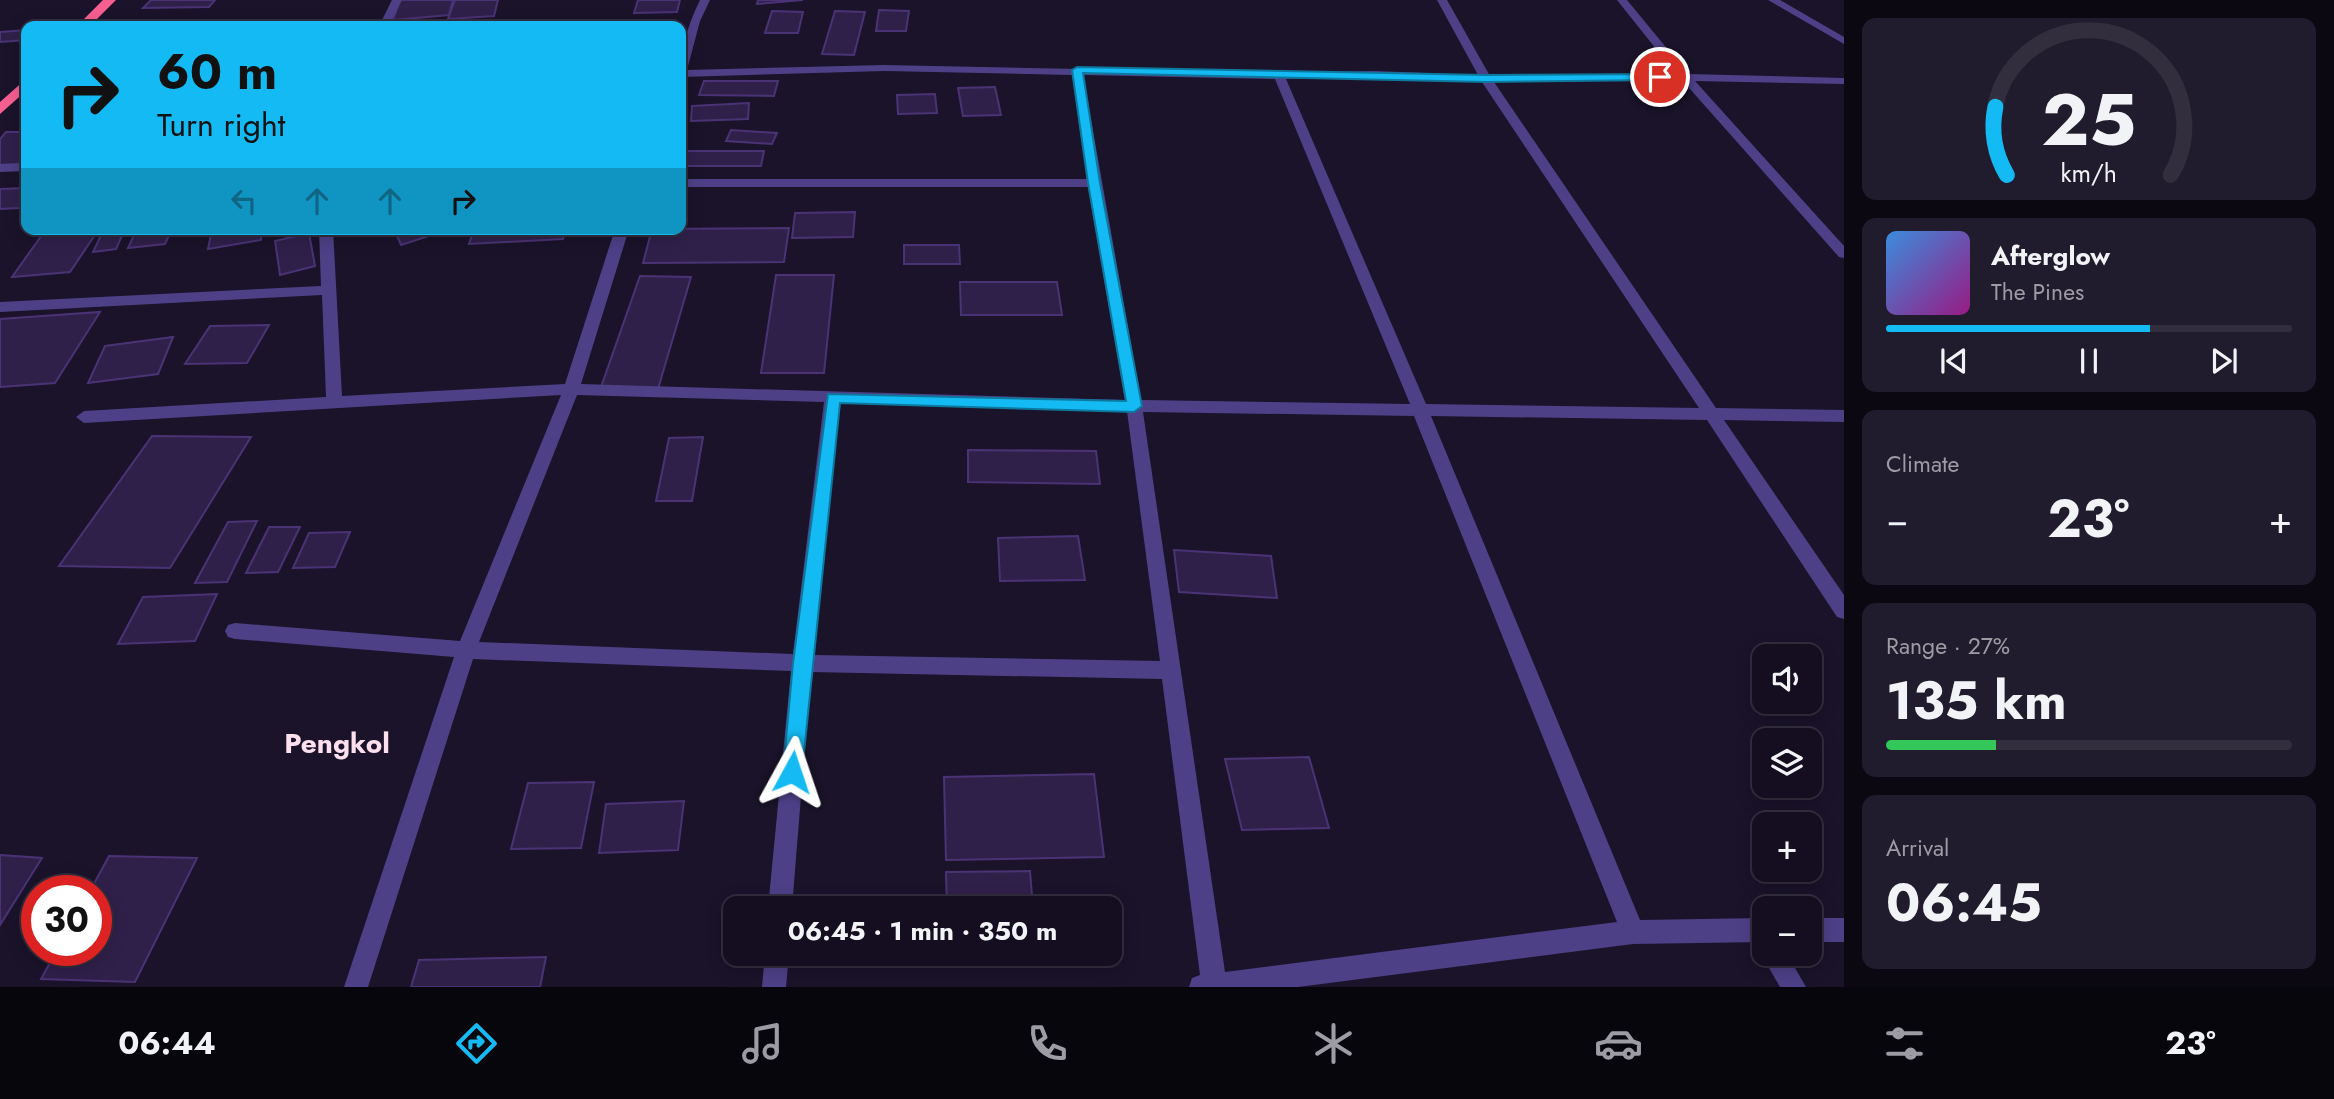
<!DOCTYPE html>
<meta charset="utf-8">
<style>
body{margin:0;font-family:Jost,sans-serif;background:#211c2d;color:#f1f3f6;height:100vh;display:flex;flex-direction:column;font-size:26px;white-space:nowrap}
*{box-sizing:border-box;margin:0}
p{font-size:23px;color:#9d9ca5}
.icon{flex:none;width:38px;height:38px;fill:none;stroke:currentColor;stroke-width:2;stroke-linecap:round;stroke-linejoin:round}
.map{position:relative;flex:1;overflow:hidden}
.sheet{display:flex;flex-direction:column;gap:18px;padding:18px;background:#0b0812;width:490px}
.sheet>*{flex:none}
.hud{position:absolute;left:21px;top:21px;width:665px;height:214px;border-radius:14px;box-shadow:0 4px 18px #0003,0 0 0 2px #332e3e;background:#14baf3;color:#111;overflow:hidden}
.buttons{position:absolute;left:1752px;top:644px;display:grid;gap:14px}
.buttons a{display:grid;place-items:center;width:70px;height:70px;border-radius:14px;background:#140e20;box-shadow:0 4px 18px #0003,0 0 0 2px #332e3e;font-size:35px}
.speed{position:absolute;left:21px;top:875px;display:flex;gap:14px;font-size:35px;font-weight:700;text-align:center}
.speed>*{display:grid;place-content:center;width:91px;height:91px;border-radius:50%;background:#140e20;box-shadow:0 4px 18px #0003,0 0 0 2px #332e3e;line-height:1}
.speed .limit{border:10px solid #d22;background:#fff;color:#111}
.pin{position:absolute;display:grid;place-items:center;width:60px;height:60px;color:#fff;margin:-30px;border:4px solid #fff;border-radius:50%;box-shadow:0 2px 7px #0007}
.me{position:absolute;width:77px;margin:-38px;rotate:5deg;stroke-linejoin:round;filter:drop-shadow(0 0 5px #0008)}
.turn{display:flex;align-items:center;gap:24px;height:147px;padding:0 21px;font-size:32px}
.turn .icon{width:91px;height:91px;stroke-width:2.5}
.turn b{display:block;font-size:49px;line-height:60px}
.lanes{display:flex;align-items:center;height:66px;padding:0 21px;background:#0003;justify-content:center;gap:35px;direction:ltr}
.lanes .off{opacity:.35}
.big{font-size:52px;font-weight:700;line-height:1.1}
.sheet .tile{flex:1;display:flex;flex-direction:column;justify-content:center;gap:10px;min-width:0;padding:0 24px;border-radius:14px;background:#211c2d}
.sheet .dial{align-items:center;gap:0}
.dial svg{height:182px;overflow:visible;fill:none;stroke:#332e3e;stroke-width:7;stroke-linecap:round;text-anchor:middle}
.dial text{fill:#f1f3f6;stroke:none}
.song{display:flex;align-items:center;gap:21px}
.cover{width:84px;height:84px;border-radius:10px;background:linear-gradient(135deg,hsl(210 70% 55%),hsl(310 70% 35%))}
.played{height:7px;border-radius:4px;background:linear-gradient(90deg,#14baf3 65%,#332e3e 65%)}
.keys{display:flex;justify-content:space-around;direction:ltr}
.heat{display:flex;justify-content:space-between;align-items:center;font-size:38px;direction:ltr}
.charge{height:10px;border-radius:5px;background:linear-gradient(90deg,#34c759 27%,#332e3e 0)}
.trip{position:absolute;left:723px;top:896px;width:399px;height:70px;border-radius:14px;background:#140e20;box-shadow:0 4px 18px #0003,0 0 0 2px #332e3e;font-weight:700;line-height:70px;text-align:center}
.tab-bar{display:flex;height:112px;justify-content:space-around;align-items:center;background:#08060d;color:#9d9ca5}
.tab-bar .icon{width:49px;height:49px}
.tab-bar .selected{color:#14baf3}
.tab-bar b{font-size:32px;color:#f1f3f6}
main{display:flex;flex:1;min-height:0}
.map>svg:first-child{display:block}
.building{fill:#2f204a;stroke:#4a3375;stroke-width:2}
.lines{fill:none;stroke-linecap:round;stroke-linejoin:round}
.minor{fill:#4e4087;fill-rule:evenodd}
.highway{fill:#f75f90;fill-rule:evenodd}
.route{fill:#14baf3;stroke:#0d799e;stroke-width:2}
.labels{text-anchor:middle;stroke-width:7;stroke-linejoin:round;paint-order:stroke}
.near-quarter-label{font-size:28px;font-weight:bold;fill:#fde0ee;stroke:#1a132a}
</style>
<main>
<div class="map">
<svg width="1844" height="987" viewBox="0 0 1844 987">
<rect width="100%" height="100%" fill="#1a132a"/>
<path class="building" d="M151,0H215L209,7L143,8Z
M400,0H453L449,15L393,20Z
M455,0H498L494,16L448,19Z
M638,0H680L677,12L634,13Z
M758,0H803L757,4Z
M879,10L909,11L906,31H876Z
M772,11L803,12L798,33H765Z
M835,11L865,12L854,55L822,54Z
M26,30V40L0,42V32Z
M704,81H778L774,96L699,95Z
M995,87L1001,115L963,116L958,88Z
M935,94L937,113L898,114L897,95Z
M749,103L748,119L691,121L692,106Z
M731,130L777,133L772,144L726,141Z
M6,132H26V164L0,165V139Z
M681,151H764L761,166H681Z
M26,188V201L20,208L0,209V189Z
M855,212L853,237L792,238L795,213Z
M789,228L784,262L643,263L652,229Z
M99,229L70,272L12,277L44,232Z
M104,229H125L116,249L93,252Z
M137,229H172L165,244L128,248Z
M212,229H262L261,240L208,249Z
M394,229H429L432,235L401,245Z
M474,229H566L563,239L469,244Z
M309,233L315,266L280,275L275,241Z
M904,245H959L960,264H904Z
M776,275H834L824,373H761Z
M640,276L691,277L658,389L601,387Z
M960,282H1057L1062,315H961Z
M100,312L55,383L0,387V319Z
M269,325L247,363L185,364L210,326Z
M173,337L158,374L88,383L105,346Z
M152,436L251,437L170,568L59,566Z
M703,437L692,501H656L669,438Z
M968,450L1096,451L1100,484L968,482Z
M257,521L227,582L195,583L228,522Z
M269,527H300L278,572L246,573Z
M350,532L335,567L293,568L309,533Z
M1078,536L1085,580L1000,581L998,538Z
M1174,550L1271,556L1277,598L1179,592Z
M217,594L195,641L118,644L143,597Z
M1309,757L1329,828L1242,830L1225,759Z
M1094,774L1104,857L946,860L944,777Z
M594,782L581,848L511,849L528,783Z
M684,801L678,850L599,853L606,804Z
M0,855L42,858L0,925Z
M109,856L197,858L135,982L41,979L57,950H96V891H90Z
M1030,871L1033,908H947L946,872Z
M546,957L540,987H411L419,960Z"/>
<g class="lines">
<path class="minor" d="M392,0H402L389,26H379Z
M700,0H710L700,21L687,70L884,65L1279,73L1375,71L1478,75L1437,0H1447L1490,76L1676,74L1617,0H1627L1688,74L1844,78V84L1695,81L1844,246V258L1839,257L1682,80L1494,82L1716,408L1844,410V422L1724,420L1844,595V619L1837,617L1707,420L1431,416L1640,920L1764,918V942L1633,944L1298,987H1189L1192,978L1200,975L1162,679L811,672L792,908H768L791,671L473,659L368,987H344L454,657L235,639L228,637L225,631L228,625L235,623L460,641L561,395L84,423L76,417L84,411L326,397L322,295L0,312V302L321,286L319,229H333L342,396L565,384L615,229H629L581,384L1125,400L1088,187H681V179H1087L1072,75L884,71L681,77C680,49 688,25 700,0ZM1083,75L1275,79L1410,404L1141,400ZM1375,77L1482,82L1699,408L1426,404L1286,79ZM577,395L824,402L793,654L479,642ZM840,403L1127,411L1160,661L813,655ZM1143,412L1414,416L1617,922L1225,972Z
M1768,0H1780L1844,37V44Z
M26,163V171L0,172V164Z
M1810,918H1844V942H1810Z
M1764,946V954H1787L1806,987H1780L1761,954Z
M765,954H789L786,987H762Z"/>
<path class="highway" d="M103,0H116L90,26H77Z
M26,79V91L0,114V102Z"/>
</g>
<path class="route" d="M1077,67L1486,75L1660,74L1665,77L1660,80L1486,82L1083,73L1100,183L1142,406L1134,412L840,403L802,772L799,778L792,781L785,778L783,772L793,663L828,394L1126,401L1088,183L1072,70Z"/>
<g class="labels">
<g class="near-quarter-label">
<text x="337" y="753">Pengkol</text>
</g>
</g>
</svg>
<div class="buttons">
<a><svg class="icon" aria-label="sound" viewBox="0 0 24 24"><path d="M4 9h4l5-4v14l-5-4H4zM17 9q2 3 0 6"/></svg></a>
<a><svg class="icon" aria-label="layers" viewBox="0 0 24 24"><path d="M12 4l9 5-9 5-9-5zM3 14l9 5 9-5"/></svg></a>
<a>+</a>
<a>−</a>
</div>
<div class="speed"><div class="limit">30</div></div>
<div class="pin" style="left:1660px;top:77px;background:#d93025"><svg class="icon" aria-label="arrive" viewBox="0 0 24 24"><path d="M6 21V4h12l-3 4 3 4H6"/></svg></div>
<svg class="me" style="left:792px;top:772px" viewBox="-20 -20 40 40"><path d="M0-17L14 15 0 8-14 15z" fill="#14baf3" stroke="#fff" stroke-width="4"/></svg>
<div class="trip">06:45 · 1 min · 350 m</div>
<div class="hud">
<div class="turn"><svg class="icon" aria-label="right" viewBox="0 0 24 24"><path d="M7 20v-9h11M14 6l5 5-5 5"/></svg><div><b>60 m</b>Turn right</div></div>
<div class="lanes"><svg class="icon off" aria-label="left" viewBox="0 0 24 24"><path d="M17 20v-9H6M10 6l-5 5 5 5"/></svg><svg class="icon off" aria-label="ahead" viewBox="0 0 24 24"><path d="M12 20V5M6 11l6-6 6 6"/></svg><svg class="icon off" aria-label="ahead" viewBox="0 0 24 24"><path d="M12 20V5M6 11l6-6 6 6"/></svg><svg class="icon" aria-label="right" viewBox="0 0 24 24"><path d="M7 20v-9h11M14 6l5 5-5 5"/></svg></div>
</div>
</div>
<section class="sheet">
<div class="tile dial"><svg viewBox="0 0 100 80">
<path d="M14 69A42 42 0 1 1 86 69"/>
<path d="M14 69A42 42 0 0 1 9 39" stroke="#14baf3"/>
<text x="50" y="56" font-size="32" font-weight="700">25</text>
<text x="50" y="72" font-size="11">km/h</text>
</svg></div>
<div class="tile">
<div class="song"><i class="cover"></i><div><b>Afterglow</b><p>The Pines</p></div></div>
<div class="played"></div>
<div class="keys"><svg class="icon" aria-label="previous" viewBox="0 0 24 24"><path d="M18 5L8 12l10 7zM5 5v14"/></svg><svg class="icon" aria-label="pause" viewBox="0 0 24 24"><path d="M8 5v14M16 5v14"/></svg><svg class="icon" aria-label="next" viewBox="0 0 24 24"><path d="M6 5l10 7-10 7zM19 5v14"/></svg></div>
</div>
<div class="tile"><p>Climate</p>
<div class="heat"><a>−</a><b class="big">23°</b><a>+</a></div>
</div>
<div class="tile"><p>Range · 27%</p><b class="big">135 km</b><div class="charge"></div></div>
<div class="tile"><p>Arrival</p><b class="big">06:45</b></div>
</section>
</main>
<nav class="tab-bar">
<b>06:44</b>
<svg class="icon selected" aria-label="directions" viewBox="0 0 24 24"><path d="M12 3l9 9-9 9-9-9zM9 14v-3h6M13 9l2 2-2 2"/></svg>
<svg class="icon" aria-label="music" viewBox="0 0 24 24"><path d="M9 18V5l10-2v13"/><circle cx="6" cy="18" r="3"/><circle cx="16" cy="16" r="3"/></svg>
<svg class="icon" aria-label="phone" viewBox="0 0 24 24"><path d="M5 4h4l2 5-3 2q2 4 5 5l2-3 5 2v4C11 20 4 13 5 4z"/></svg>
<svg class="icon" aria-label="climate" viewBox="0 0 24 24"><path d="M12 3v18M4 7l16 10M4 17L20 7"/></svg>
<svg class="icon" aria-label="car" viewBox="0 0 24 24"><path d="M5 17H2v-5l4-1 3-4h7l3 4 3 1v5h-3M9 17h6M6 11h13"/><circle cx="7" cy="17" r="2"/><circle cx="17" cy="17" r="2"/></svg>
<svg class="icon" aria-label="filters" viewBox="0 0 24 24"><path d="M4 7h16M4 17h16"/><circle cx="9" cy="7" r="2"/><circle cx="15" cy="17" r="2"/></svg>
<b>23°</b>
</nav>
